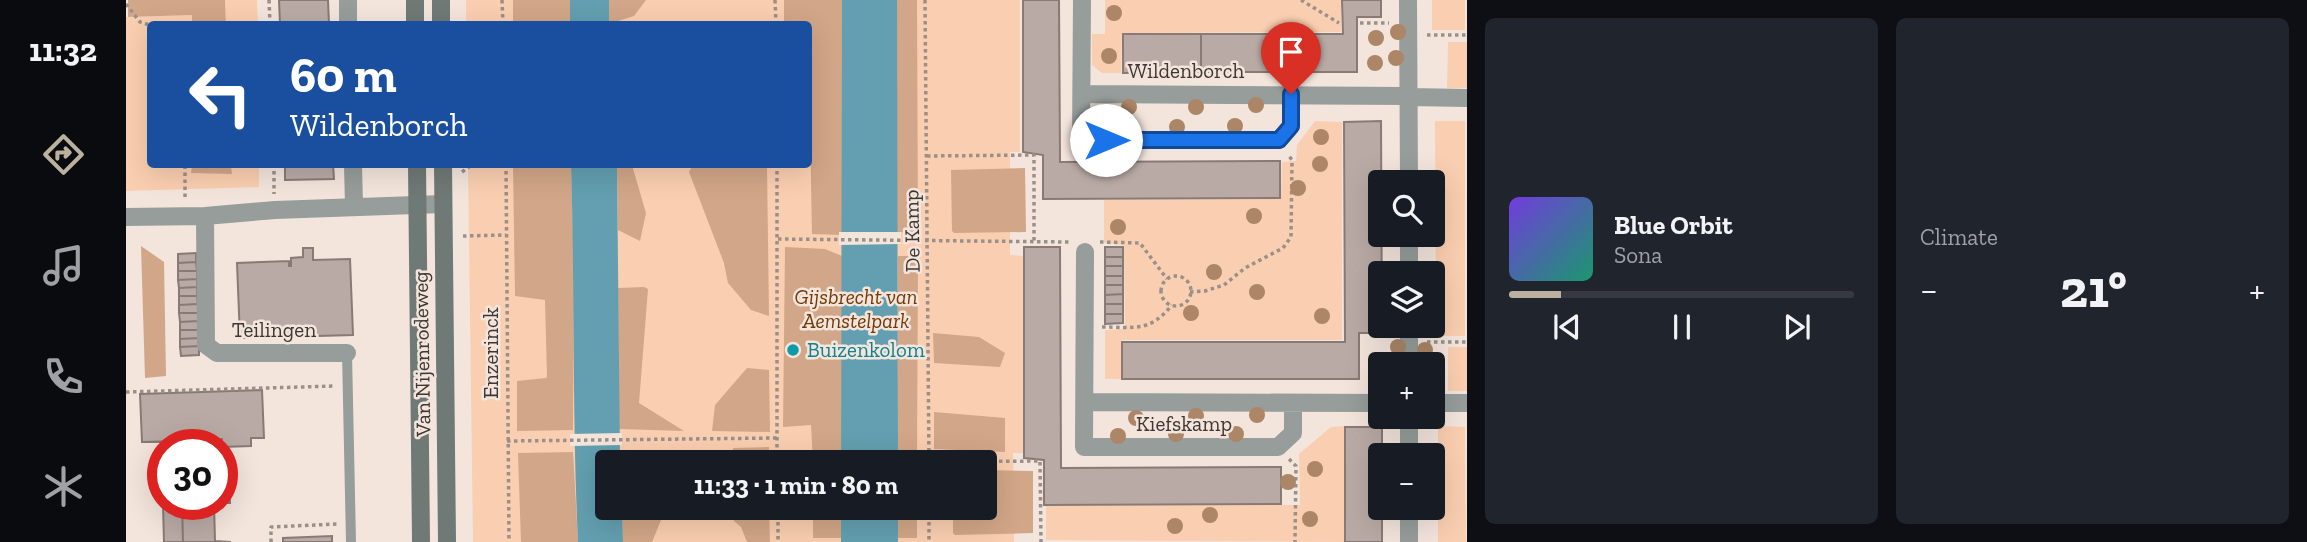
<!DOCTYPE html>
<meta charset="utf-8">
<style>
body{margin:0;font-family:"Zilla Slab",serif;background:#20242c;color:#f1f3f6;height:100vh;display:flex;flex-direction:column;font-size:26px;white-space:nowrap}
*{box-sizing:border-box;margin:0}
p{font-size:23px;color:#9ea1a6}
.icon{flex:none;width:38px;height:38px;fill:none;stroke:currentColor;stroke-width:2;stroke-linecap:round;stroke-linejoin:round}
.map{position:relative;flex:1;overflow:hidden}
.drawer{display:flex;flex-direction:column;gap:18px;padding:18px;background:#0d0f14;width:840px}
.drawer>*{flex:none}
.hud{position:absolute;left:21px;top:21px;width:665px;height:147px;border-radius:7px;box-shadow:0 7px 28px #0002;background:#1a4fa0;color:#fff;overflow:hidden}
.controls{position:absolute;left:1242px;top:170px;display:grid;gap:14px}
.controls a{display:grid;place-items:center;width:77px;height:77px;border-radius:7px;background:#171b24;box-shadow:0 7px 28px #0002;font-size:35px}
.speed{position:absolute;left:21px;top:429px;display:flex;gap:14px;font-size:35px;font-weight:700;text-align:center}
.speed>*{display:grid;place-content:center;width:91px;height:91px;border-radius:50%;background:#171b24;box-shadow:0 7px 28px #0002;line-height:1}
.speed .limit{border:10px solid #d22;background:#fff;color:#111}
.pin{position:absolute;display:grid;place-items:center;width:60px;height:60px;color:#fff;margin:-72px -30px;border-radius:50% 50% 50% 0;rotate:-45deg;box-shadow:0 0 7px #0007}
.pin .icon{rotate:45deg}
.me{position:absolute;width:77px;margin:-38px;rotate:90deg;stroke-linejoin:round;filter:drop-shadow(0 0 5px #0008)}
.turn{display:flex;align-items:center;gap:24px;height:147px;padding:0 28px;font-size:32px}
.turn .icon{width:91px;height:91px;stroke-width:2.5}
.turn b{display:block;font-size:49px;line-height:60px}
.big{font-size:52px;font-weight:700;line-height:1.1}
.drawer .card{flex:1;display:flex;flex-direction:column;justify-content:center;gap:10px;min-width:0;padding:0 24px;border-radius:10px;background:#20242c}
.song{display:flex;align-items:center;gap:21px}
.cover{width:84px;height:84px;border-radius:10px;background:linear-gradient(135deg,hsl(260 70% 55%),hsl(160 70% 35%))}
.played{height:7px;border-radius:4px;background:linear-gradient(90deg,#bbb19e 15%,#363941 15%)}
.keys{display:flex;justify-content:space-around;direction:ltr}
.heat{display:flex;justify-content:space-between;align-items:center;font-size:38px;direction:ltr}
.drawer .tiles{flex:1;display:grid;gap:18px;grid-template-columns:repeat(2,1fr)}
.trip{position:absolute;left:469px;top:450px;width:402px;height:70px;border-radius:7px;background:#171b24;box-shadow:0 7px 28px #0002;font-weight:700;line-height:70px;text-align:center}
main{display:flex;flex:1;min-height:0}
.menu{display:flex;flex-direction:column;width:126px;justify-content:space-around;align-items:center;background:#090b0e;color:#9ea1a6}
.menu .icon{width:49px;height:49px}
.menu .on{color:#bbb19e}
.menu b{font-size:32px;color:#f1f3f6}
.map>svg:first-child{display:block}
.green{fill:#faceb0;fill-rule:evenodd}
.forest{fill:#d2a688}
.water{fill:#639fb0}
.pier{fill:#f3e5dc}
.building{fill:#b9aaa5;stroke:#897a76;stroke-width:2}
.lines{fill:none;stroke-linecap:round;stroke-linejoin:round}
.path{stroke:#9a908a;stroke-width:3.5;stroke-dasharray:3.5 3.5;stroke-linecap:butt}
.service{stroke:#969d9b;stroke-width:10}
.minor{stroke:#969d9b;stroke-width:18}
.secondary{stroke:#6f7976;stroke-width:18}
.tree{fill:#ac8666}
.route-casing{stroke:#114b97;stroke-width:18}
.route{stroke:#1a73e8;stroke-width:12}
.culture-dot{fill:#0f9aa8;stroke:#f3e5dc;stroke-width:2.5}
.labels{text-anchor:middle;stroke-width:5;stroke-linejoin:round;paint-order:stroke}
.street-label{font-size:21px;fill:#3c3733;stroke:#f3e5dc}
.park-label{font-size:21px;font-style:italic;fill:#713905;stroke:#f3e5dc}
.culture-label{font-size:21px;fill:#0d838f;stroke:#f3e5dc;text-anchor:start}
</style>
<main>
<nav class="menu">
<b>11:32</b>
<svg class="icon on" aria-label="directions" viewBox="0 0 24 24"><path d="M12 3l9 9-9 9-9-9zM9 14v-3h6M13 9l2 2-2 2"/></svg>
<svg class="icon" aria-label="music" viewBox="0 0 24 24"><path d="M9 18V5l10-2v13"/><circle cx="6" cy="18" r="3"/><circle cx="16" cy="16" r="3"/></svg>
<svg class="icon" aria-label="phone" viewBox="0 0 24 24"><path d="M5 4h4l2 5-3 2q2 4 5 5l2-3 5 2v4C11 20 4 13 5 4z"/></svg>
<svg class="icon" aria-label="climate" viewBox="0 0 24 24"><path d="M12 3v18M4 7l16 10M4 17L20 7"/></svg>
</nav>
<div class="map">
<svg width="1341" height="542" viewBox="0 0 1341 542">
<rect width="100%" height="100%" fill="#f3e5dc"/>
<path class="green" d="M99,0H131L132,24H100Z
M340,0H894V152H884V255L898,256L900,453H887L888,542H347L342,165L682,164V24H340ZM481,462H859V508H481Z
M979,0H1215V32L996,33L995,73H976L966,65V34H979Z
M1306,0H1339V30H1306Z
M66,15V24H24V164L66,165L65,172L106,174L105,165H133V187L0,191V17Z
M1322,42H1341V88H1321Z
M1189,121L1216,122V340H995V379H979V330L999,329L998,245L978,243V200L1155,199L1156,162L1170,161L1171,145Z
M1309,121H1339V336H1310Z
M1322,347H1341V391H1322Z
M1218,426V542L920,540V506L1174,505L1173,454L1205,427Z
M1312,426L1339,427L1340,542H1312Z"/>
<path class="forest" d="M2,0H99L100,24H66V15L2,17Z
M387,0H444V24H387Z
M483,0H520L508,16L483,24Z
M658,0H716V235L686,234L682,24H658Z
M771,0H791L792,233L771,232Z
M105,165L106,174L65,173L66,165Z
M387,165H445L448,271L447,430L391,431V381L420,378L421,376L419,300L389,296Z
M491,165H506L520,213L514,241L492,230Z
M567,165H641L643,316L625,310L602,283L598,263L563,172Z
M899,168L900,232L828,233L826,231L825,170Z
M15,246L38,262L40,376L19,378Z
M659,247L699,249L716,256L715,462H687L685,425L657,427Z
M772,256H792L791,462H772Z
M518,287L522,289L513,403L558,431L493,429L492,288Z
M807,333L853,337L879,353L874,367L808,363Z
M621,368L643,370L644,432L586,431L589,405Z
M808,412L879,418V452L808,449Z
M643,447V462H607V448Z
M447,452L452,542H395L392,453Z
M859,470L907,471V533L829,535L827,533V508H859Z
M496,508H540L526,542H497Z
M608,508H643L644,542H621L615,527L608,521Z
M687,508H715V538H687Z
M772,508H791V538H772Z"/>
<path class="water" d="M444,0H483V24H444Z
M716,0H771L772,462H715Z
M445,165H491L494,462H481V508H496L497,542H452C446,416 449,290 445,165Z
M715,508H772V542H715Z"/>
<path class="pier" d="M713,232H775V244L713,245Z
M496,433V445L444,446V434Z"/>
<path class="building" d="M153,0H202L203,24H154Z
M897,0H933L934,162L1154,161V198L917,199V155L897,152Z
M1216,0H1255V17H1231V72H1153V34H1217Z
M997,34H1075V72L997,73Z
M1075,34H1153V72H1075Z
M1255,121L1256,333H1233V379H996V342H1219L1218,122Z
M159,164H207L208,179L159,180Z
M898,247H934L935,468L1155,467V504L918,505V460L898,458Z
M979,247H997V257H979Z
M177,248H187V260L224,259L227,335L114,338L111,263L163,261V266H165V258L177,257Z
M70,253V262L52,263V254Z
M979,257H997V266H979Z
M70,262L71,271H52V263Z
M979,266H997V276H979Z
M52,271H71V279L52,280Z
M979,276H997V285H979Z
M71,279V287L53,288L52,280Z
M979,285H997V294L979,295Z
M71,287V296H53V288Z
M997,294V304H979V295Z
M53,296H71L72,304L53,305Z
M72,304V313H53V305Z
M979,304H997V314H979Z
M53,313H72V321L54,322Z
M979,314H997V323L979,324Z
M72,321L73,330H54V322Z
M54,330H73V338L54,339Z
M73,338V346L54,347V339Z
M73,346V355L55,356L54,347Z
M136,390L138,438H125V446L96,447V439L86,440V444H54V441L16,442L14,394Z
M1219,427H1256V542H1219Z
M54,441V444H37L36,480L35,442Z
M96,478H103L104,503H96Z
M39,504H88L89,541L105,542H57L56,504L37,505Z
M56,504L57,542H38L37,505Z
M206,536V542H157V538Z"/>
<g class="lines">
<path class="path" d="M143,0L144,24
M376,0L377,24
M649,0L650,24
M799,0L803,462
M1175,0L1213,23
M0,4L14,22L24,25
M1234,23H1263
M1301,35H1341
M801,156L908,155V241
M148,164V194
M380,164L383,542
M651,164V462
M336,172L347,164
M59,197V164
M337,236L380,235
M652,239L943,242
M974,242L1014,243L1041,279
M1035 291a15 15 0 1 1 30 0a15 15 0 1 1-30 0Z
M1064,292L1079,291L1098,285L1119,268L1157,248L1165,237L1166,160L1163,156
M976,327C1009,327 1023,333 1046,305
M1301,342H1341
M0,392L209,386
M381,441L651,438
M1163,459L1170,466L1169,542
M803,462L914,461L915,542
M652,508V542
M803,508V542
M145,542V527L211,524"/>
<path class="service" d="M221,353L225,542"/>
<path class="minor" d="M222,0V24
M956,0L955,140H1153L1165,126V94
M1282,0L1283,182
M956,94L1283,96
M1283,97L1341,98
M227,164L228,207
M79,216L80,345L91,353H221
M0,217L79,216L149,210L317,204
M1283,234V273
M959,252L958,447H1152L1167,433V403
M1283,326V364
M959,402L1255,403
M1307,403H1341
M1283,416V455
M1283,508V542"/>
<path class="secondary" d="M289,0V24
M315,0V24
M291,164L295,542
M317,164L321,542"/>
</g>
<g class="tree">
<circle cx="988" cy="13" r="8"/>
<circle cx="1272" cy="32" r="8"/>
<circle cx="1250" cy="38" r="8"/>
<circle cx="983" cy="56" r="8"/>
<circle cx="1270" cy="58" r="8"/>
<circle cx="1249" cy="63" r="8"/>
<circle cx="1130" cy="105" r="8"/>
<circle cx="1003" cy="107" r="8"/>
<circle cx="1070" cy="107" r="8"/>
<circle cx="1109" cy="126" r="8"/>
<circle cx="984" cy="127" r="8"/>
<circle cx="1051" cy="127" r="8"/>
<circle cx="1195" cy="137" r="8"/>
<circle cx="1194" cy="164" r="8"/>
<circle cx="1172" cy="188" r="8"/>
<circle cx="1128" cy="216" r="8"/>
<circle cx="992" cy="227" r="8"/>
<circle cx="1088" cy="272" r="8"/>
<circle cx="1131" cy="292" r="8"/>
<circle cx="1065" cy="313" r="8"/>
<circle cx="1196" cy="316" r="8"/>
<circle cx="1272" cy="347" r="8"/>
<circle cx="1299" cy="350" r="8"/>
<circle cx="1131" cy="415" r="8"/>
<circle cx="1070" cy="416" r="8"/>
<circle cx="1010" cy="418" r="8"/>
<circle cx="1050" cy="434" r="8"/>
<circle cx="1110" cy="434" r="8"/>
<circle cx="992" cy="436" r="8"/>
<circle cx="1189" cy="469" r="8"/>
<circle cx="1162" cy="482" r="8"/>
<circle cx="1084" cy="515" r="8"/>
<circle cx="1184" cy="519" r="8"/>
<circle cx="1049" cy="526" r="8"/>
</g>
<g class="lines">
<defs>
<path id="route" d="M980,140H1153L1165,126V94"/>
</defs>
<use href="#route" class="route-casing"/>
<use href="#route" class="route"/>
</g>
<circle class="culture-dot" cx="667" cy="350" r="7"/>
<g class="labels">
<g class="street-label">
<text x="1060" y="78">Wildenborch</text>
<text transform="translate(786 231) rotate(-91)" y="7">De Kamp</text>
<text x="148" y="337">Teilingen</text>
<text transform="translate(365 353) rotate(-90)" y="7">Enzerinck</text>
<text transform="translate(296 354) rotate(-91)" y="7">Van Nijenrodeweg</text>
<text x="1058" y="431">Kiefskamp</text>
</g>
<g class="park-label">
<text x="730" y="304">Gijsbrecht van<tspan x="730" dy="24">Aemstelpark</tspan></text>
</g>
<g class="culture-label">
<text x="681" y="357">Buizenkolom</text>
</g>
</g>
</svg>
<div class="controls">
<a><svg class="icon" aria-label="search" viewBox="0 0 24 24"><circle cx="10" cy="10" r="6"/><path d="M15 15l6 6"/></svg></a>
<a><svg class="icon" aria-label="layers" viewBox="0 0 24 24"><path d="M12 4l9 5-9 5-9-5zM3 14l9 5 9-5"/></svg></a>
<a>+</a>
<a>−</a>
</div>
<div class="speed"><div class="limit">30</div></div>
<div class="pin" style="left:1165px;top:94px;background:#d93025"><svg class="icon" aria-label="arrive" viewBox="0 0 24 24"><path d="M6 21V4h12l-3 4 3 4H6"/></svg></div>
<svg class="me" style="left:980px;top:140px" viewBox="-20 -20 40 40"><circle r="19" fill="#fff"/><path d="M0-13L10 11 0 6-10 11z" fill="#1a73e8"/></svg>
<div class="trip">11:33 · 1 min · 80 m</div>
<div class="hud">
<div class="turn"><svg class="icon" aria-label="left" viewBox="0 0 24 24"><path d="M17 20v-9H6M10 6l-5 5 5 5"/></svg><div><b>60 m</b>Wildenborch</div></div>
</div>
</div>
<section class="drawer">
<div class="tiles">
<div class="card">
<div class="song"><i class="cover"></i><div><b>Blue Orbit</b><p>Sona</p></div></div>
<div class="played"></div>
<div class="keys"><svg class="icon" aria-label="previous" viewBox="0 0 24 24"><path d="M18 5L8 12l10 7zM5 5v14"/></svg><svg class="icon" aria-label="pause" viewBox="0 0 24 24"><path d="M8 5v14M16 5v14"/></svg><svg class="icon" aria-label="next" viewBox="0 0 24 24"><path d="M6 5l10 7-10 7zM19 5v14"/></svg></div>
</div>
<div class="card"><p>Climate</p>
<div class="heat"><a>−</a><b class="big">21°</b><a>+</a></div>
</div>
</div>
</section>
</main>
